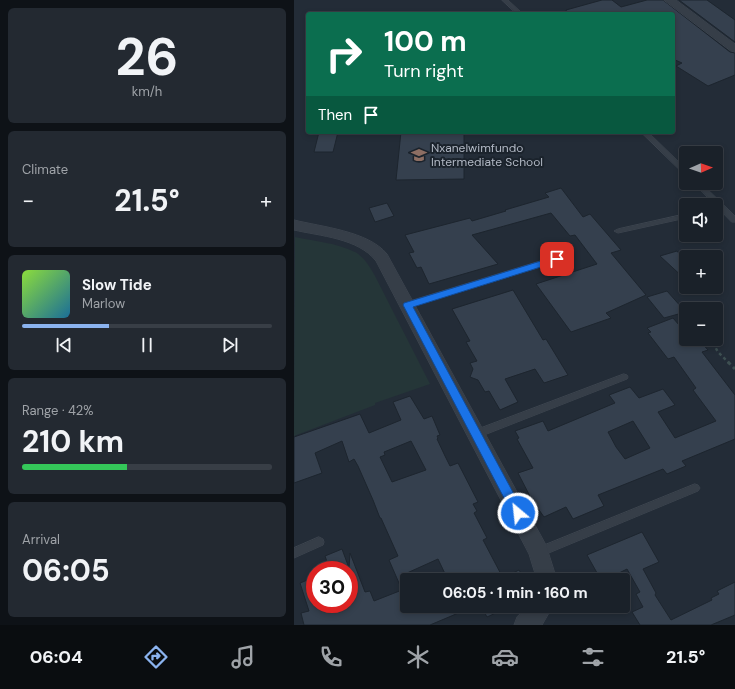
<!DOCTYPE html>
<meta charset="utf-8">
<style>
body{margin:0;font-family:"DM Sans",sans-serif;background:#232931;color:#f1f3f6;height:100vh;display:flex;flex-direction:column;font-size:15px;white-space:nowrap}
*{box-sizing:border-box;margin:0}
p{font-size:13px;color:#9fa3a8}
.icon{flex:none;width:22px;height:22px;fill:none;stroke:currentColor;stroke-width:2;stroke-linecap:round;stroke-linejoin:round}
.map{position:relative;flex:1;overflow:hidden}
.panel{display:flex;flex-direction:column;gap:8px;padding:8px;background:#0e1217;width:294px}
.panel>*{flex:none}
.top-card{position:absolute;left:12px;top:12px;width:369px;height:122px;border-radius:4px;box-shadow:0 2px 6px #0003,0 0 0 1px #383e46;background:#0b6e4f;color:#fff;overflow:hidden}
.needle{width:26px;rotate:88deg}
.controls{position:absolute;left:385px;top:146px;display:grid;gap:8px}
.controls a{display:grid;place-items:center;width:44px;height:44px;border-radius:4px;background:#1a2129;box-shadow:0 2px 6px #0003,0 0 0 1px #383e46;font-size:20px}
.speed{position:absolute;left:12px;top:561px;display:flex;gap:8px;font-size:20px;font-weight:700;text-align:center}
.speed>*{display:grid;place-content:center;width:52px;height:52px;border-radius:50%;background:#1a2129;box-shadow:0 2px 6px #0003,0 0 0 1px #383e46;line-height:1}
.speed .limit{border:6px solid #d22;background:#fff;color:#111}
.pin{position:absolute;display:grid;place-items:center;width:34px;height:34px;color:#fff;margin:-17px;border-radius:8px;box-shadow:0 2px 6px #0006}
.me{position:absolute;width:44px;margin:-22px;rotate:332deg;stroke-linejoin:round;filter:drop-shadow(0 0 3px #0008)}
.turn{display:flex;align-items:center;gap:14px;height:84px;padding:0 12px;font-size:18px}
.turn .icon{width:52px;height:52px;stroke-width:2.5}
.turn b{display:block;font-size:28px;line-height:34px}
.then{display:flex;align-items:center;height:38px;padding:0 12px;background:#0003;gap:8px;font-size:15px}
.big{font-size:30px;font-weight:700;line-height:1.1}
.panel .widget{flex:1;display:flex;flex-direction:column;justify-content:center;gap:6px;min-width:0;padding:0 14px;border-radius:6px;background:#232931}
.panel .dial{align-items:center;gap:0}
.dial b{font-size:52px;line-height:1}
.song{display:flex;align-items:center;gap:12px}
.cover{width:48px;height:48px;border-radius:6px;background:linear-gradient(135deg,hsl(90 70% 55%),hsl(200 70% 35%))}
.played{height:4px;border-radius:2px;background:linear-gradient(90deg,#8bb3ef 35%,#383e46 35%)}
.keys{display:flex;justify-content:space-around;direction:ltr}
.heat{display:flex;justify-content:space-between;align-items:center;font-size:22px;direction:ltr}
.charge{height:6px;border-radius:3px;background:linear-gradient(90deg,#34c759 42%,#383e46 0)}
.trip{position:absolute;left:106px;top:573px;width:230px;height:40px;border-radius:4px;background:#1a2129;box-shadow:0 2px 6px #0003,0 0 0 1px #383e46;font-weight:700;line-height:40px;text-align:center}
.menu{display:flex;height:64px;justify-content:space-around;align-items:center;background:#0a0d10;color:#9fa3a8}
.menu .icon{width:28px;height:28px}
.menu .on{color:#8bb3ef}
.menu b{font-size:18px;color:#f1f3f6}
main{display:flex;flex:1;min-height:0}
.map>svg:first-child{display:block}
.green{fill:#253638}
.building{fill:#35404e;stroke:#1d252e;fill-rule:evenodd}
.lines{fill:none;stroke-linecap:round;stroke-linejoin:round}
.service-casing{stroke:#3f4751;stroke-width:1}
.minor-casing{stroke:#3f4751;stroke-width:1}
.path-far1{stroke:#3d4f51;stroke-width:2.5;stroke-dasharray:3 3;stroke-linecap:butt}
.path{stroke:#3d4f51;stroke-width:3;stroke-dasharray:3.5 3.5;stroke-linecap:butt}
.service{fill:#363e48;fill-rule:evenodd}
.minor{fill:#363e48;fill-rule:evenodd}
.route{fill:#1a73e8;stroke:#114b97}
.labels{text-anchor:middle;stroke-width:4;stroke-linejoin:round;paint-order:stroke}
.poi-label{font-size:12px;fill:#b1b8c4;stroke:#1b232c;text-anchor:start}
</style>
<main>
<section class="panel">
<div class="widget dial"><b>26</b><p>km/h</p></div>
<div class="widget"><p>Climate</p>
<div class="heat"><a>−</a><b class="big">21.5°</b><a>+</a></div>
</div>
<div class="widget">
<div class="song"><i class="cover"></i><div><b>Slow Tide</b><p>Marlow</p></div></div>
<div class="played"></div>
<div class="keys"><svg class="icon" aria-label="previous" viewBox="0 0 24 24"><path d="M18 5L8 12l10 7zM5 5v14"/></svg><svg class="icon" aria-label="pause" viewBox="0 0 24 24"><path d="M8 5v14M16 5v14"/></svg><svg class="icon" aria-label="next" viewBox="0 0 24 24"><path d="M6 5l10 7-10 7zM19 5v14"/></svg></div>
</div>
<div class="widget"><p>Range · 42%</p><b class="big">210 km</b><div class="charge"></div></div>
<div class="widget"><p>Arrival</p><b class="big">06:05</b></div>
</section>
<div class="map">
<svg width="441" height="625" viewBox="0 0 441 625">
<rect width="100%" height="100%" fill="#232c37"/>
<path class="green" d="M1,237C20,241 43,243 61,252C70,257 76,267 81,276L136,384L81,403V405L0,436Z"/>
<path class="building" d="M308,0H318L327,7L353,0H369L436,52L441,53V75L414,86L382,66L388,63L379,59V14H273L272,10Z
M385,0H413L441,20V42Z
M25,132H44L39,152H20Z
M107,132H170V179L102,180Z
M267,188L289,217L296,214L327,250L317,253L352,295L312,313L317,318L277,332L242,284L303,264L281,235L276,236L257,213L178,235L204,264L135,284L127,267L123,268L115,253L120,252L111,235L176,218L178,221L212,211L211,210L255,197L251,193Z
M93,203L100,216L81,222L75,208Z
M383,251L392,262V280L366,256Z
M219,290L249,340L252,339L274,375L250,383L241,369L211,379L224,402L206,410L195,391L191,392L184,380L176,377L179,369L176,363L183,361L172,342L176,341L158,309Z
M373,291L389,309L386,310L388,313L370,318L353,297Z
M379,318L392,333V339H404L414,350L408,352L441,395V439L388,461L392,466L373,474L369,469L304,495L310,506L279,519L272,507L250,517L243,507L242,508L224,473L239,468L223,439L225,438L221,431L249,421L254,431L321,403L315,395L336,387L345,398L369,389L381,405L364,412L381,438L422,421L399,390L402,388L380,357L374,359L354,333L357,332L353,328ZM339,421L356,448L331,459L322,447L314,432Z
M116,396L130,419L138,416L146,435L143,436L144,438L143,439L151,456L156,466L164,463L184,502L179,504L183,511L180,513L193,538L189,540L209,578L225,570L231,580H154L144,559L113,573V606H181L136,625H10L7,613L15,611L6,583L21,577V604H55V570H36L31,556L48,549L55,568L56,553L71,592L76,591L80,601L108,590L95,560L104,556L87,518H86L79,500L64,466L60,459L55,462L48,441L21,453L28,473L0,483V437L66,414L75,433L107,420L99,402ZM117,441L132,470L98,482L86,457L91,455L90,452Z
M348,532L365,562L349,569L362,593L361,595L377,620L418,600L417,598L425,594L423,591L441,582V615L417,625H346L338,612L349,607L342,594L346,592L333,569L311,580H307L293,555Z
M187,606H205L204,612L193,617Z"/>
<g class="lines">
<defs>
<path id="service" d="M208,0H214L229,14H223Z
M347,132H354L392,169V175L390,174Z
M400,183H407L441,216V222H438Z
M392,214V218L324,233L320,231L324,229Z
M263,256L266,257L267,259L266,261L113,308L109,305L110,303Z
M330,374L333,375L334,377L333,379L185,437L182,438L179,437L177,434L179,431Z
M401,484L404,485L406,488L404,491L245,557L241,555L240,552L241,549Z
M25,537L29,539L30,542L29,545L0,558V548Z"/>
<path id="minor" d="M370,0H382L441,44V52L437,51Z
M0,220C28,227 74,231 93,254L252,545L263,580H243L235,554L82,261C64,238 26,236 0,230Z
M235,606H259L248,625H220L223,617Z"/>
</defs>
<use href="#service" class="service-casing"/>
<use href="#minor" class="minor-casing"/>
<path class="path-far1" d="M419,343L424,352L435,363"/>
<path class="path" d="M434,362L441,369"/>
<use href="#service" class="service"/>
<use href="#minor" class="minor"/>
</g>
<path class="route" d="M263,256L268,259L266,261L119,307L228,509L230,513L228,517L224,518L220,517L109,305L110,303Z"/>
<defs>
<symbol id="school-bare" viewBox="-9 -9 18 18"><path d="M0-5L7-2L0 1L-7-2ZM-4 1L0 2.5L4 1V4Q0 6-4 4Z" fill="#8d6e63" stroke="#1b232c" stroke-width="2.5" paint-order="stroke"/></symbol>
</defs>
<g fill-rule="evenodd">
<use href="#school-bare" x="114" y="144" width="22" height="22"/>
</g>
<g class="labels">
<g class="poi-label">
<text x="137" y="152">Nxanelwimfundo<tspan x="137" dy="14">Intermediate School</tspan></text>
</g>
</g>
</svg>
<div class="controls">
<a><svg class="needle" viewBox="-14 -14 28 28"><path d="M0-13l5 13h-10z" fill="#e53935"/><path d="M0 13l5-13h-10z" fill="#9fa3a8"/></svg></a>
<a><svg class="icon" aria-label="sound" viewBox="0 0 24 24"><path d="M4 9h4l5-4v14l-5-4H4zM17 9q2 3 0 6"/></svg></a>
<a>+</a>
<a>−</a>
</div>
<div class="speed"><div class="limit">30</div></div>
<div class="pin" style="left:263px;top:259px;background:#d93025"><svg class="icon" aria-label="arrive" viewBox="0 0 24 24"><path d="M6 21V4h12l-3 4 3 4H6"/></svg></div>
<svg class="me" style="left:224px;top:513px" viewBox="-20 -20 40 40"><circle r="17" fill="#1a73e8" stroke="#fff" stroke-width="3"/><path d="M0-11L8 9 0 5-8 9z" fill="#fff"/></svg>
<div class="trip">06:05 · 1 min · 160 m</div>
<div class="top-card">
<div class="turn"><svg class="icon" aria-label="right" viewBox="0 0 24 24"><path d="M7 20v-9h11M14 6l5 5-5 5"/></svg><div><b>100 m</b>Turn right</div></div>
<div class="then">Then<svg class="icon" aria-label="arrive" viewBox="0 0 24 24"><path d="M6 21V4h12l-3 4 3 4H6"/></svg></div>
</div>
</div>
</main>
<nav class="menu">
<b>06:04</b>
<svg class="icon on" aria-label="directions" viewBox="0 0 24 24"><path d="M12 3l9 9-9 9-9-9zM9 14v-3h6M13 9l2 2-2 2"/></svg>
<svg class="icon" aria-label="music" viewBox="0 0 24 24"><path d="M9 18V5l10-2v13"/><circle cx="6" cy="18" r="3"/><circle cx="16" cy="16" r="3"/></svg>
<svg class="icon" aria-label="phone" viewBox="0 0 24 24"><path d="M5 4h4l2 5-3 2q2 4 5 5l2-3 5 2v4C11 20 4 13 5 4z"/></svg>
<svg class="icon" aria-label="climate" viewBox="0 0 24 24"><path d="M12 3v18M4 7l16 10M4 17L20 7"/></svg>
<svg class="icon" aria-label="car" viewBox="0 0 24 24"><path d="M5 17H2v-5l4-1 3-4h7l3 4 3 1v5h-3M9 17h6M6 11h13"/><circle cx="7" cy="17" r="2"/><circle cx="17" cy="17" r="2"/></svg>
<svg class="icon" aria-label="filters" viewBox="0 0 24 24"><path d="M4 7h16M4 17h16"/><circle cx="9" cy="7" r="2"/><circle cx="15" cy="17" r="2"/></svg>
<b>21.5°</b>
</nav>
